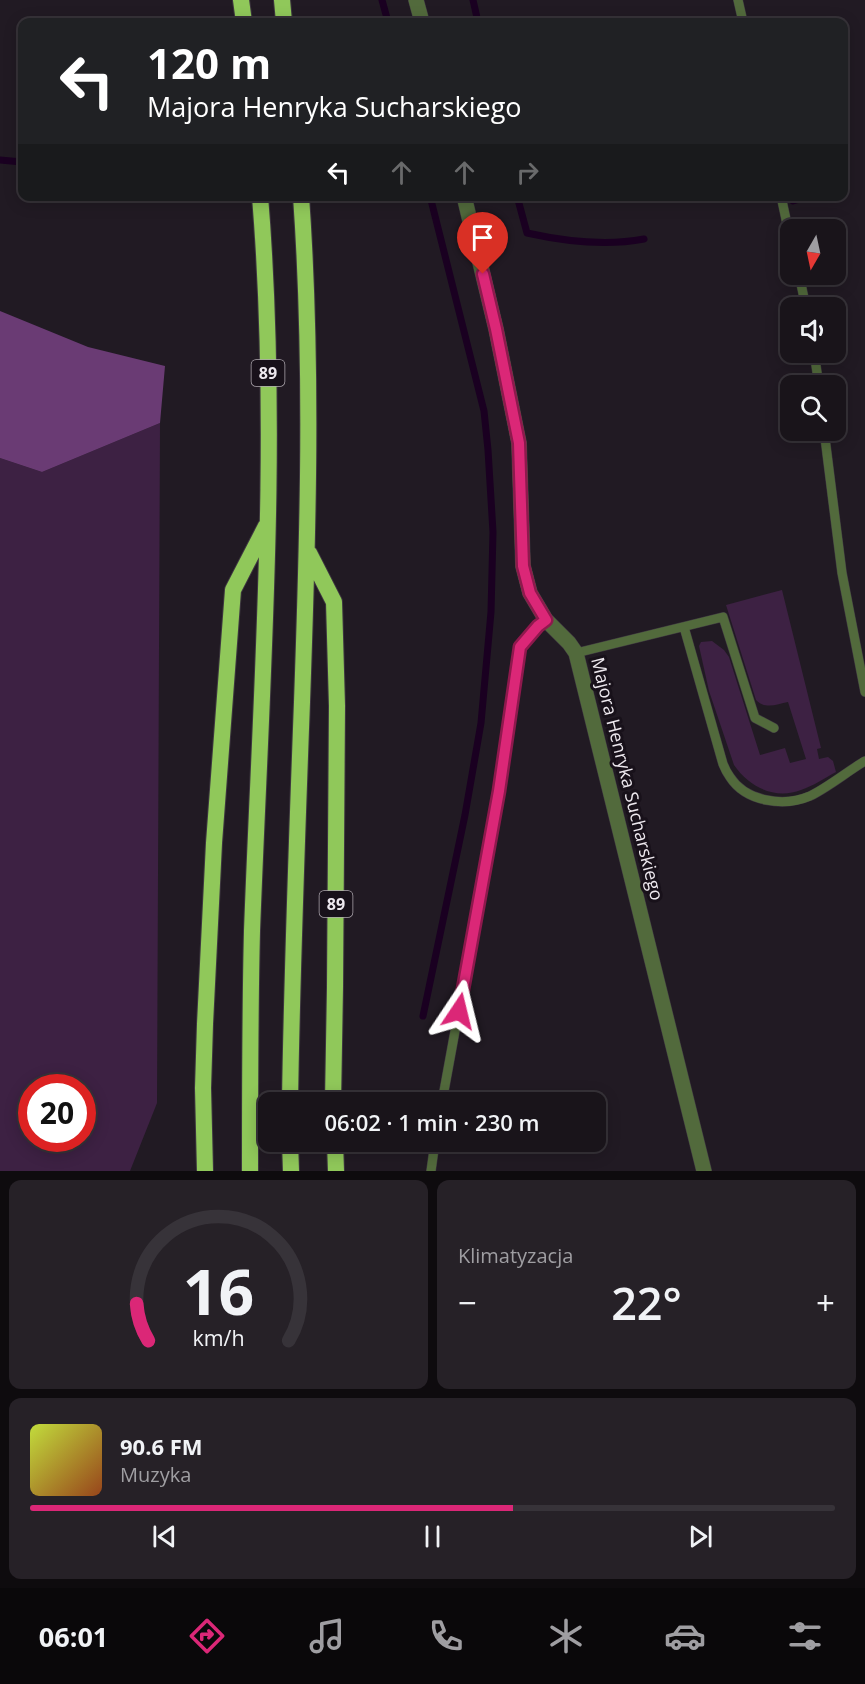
<!DOCTYPE html>
<html lang="pl">
<meta charset="utf-8">
<style>
body{margin:0;font-family:"Open Sans",sans-serif;background:#262127;color:#f1f3f6;height:100vh;display:flex;flex-direction:column;font-size:22px;white-space:nowrap}
*{box-sizing:border-box;margin:0}
p{font-size:20px;color:#9f9ea2}
.icon{flex:none;width:33px;height:33px;fill:none;stroke:currentColor;stroke-width:2;stroke-linecap:round;stroke-linejoin:round}
.map{position:relative;height:1171px;overflow:hidden}
.drawer{display:flex;flex-direction:column;gap:9px;padding:9px;background:#0e0b0e;flex:1}
.drawer>*{flex:none}
.hud{position:absolute;left:18px;top:18px;width:830px;height:183px;border-radius:12px;box-shadow:0 3px 15px #0003,0 0 0 2px #373339;background:#202124;color:#fff;overflow:hidden}
.needle{width:39px;rotate:189deg}
.controls{position:absolute;left:780px;top:219px;display:grid;gap:12px}
.controls a{display:grid;place-items:center;width:66px;height:66px;border-radius:12px;background:#19141a;box-shadow:0 3px 15px #0003,0 0 0 2px #373339;font-size:30px}
.speed{position:absolute;left:18px;top:1074px;display:flex;gap:12px;font-size:30px;font-weight:700;text-align:center}
.speed>*{display:grid;place-content:center;width:78px;height:78px;border-radius:50%;background:#19141a;box-shadow:0 3px 15px #0003,0 0 0 2px #373339;line-height:1}
.speed .limit{border:9px solid #d22;background:#fff;color:#111}
.pin{position:absolute;display:grid;place-items:center;width:51px;height:51px;color:#fff;margin:-62px -26px;border-radius:50% 50% 50% 0;rotate:-45deg;box-shadow:0 0 6px #0007}
.pin .icon{rotate:45deg}
.me{position:absolute;width:66px;margin:-33px;rotate:10deg;stroke-linejoin:round;filter:drop-shadow(0 0 4px #0008)}
.turn{display:flex;align-items:center;gap:21px;height:126px;padding:0 30px;font-size:27px}
.turn .icon{width:78px;height:78px;stroke-width:2.5}
.turn b{display:block;font-size:42px;line-height:51px}
.lanes{display:flex;align-items:center;height:57px;padding:0 30px;background:#0003;justify-content:center;gap:30px;direction:ltr}
.lanes .off{opacity:.35}
.big{font-size:45px;font-weight:600;line-height:1.1}
.drawer .tile{flex:1;display:flex;flex-direction:column;justify-content:center;gap:9px;min-width:0;padding:0 21px;border-radius:12px;background:#262127}
.drawer .dial{align-items:center;gap:0}
.dial svg{height:156px;overflow:visible;fill:none;stroke:#373339;stroke-width:7;stroke-linecap:round;text-anchor:middle}
.dial text{fill:#f1f3f6;stroke:none}
.song{display:flex;align-items:center;gap:18px}
.cover{width:72px;height:72px;border-radius:9px;background:linear-gradient(135deg,hsl(70 70% 55%),hsl(20 70% 35%))}
.played{height:6px;border-radius:3px;background:linear-gradient(90deg,#db2777 60%,#373339 60%)}
.keys{display:flex;justify-content:space-around;direction:ltr}
.heat{display:flex;justify-content:space-between;align-items:center;font-size:33px;direction:ltr}
.drawer .tiles{flex:1;display:grid;gap:9px;grid-template-columns:1fr 1fr}
.tile:last-child{grid-column:span 2}
.trip{position:absolute;left:258px;top:1092px;width:348px;height:60px;border-radius:12px;background:#19141a;box-shadow:0 3px 15px #0003,0 0 0 2px #373339;font-weight:600;line-height:60px;text-align:center}
.tabs{display:flex;height:96px;justify-content:space-around;align-items:center;background:#0a080a;color:#9f9ea2}
.tabs .icon{width:42px;height:42px}
.tabs .on{color:#db2777}
.tabs b{font-size:27px;color:#f1f3f6}
.map>svg:first-child{display:block}
.green{fill:#3d2143;fill-rule:evenodd}
.forest{fill:#6a3b74}
.lines{fill:none;stroke-linecap:round;stroke-linejoin:round}
.stream{stroke:#1a0021;stroke-width:7}
.service-casing{stroke:#3e3740;stroke-width:10}
.minor-casing{stroke:#3e3740;stroke-width:16}
.trunk-casing{stroke:#3e3740;stroke-width:18}
.service{stroke:#526a3c;stroke-width:9}
.minor{stroke:#526a3c;stroke-width:15}
.trunk{stroke:#90c85a;stroke-width:16}
.route-casing{stroke:#8e194d;stroke-width:15}
.route{stroke:#db2777;stroke-width:10}
.labels{text-anchor:middle;stroke-width:6;stroke-linejoin:round;paint-order:stroke}
.shield{fill:#18111a;stroke:#aea8af;stroke-width:1.5}
.shield-label{font-size:16px;font-weight:bold;fill:#eee9ef}
.street-label{font-size:18px;fill:#eee9ef;stroke:#18111a}
</style>
<div class="map">
<svg width="865" height="1171" viewBox="0 0 865 1171">
<rect width="100%" height="100%" fill="#211a23"/>
<path class="green" d="M160,423L157,1103L130,1171H0V458L42,472ZM32,1088H82V1138H32Z
M782,590L821,748L817,749L819,759L828,757L833,761L836,772C825,778 813,786 801,790C775,800 749,787 734,765L709,691L699,646L701,642L712,641L724,650L729,657L760,755L785,748L790,763L806,759L788,702C777,704 766,710 756,700L726,605Z"/>
<path class="forest" d="M0,311L88,347L165,366L160,423L42,472L0,458Z"/>
<g class="lines">
<path class="stream" d="M382,0L388,22
M473,0L478,22
M0,160L22,162
M517,196L527,233C563,241 607,246 644,239
M793,201L800,199
M423,1016L465,815L481,723L491,612L493,532L488,450L484,411L430,196"/>
<defs>
<path id="service" d="M738,0L743,22
M781,196L790,238
M799,274L806,308
M814,352L819,386
M824,430L842,573L865,692
M684,627L723,764C725,769 727,773 730,777C746,802 784,807 810,796C827,788 848,771 865,761
M576,653L723,617L755,718L774,728
M442,1102L499,791L520,647L538,626L546,620
M431,1171L435,1142"/>
<path id="minor" d="M416,0L422,22
M464,196L496,329L519,443L523,566L530,593L546,620L569,643L576,653L704,1171"/>
<path id="trunk" d="M241,0L244,22
M282,0L284,22
M309,553L334,602L337,706L335,987L333,1102
M290,1102C292,969 297,835 302,702C308,533 313,365 301,196
M290,1142L291,1171
M335,1142L336,1171
M205,1171L203,1088L205,1024L214,843L233,590L266,526
M250,1171C250,1091 250,1011 252,931C261,687 280,441 260,196"/>
</defs>
<use href="#service" class="service-casing"/>
<use href="#minor" class="minor-casing"/>
<use href="#trunk" class="trunk-casing"/>
<use href="#service" class="service"/>
<use href="#minor" class="minor"/>
<use href="#trunk" class="trunk"/>
</g>
<g class="lines">
<defs>
<path id="route" d="M459,1011L499,791L520,647L538,626L546,620L530,593L523,566L519,443L496,329L483,274"/>
</defs>
<use href="#route" class="route-casing"/>
<use href="#route" class="route"/>
</g>
<g class="labels">
<g class="shield">
<rect x="251.5" y="360" width="33" height="26" rx="4.5"/>
<rect x="319.5" y="891" width="33" height="26" rx="4.5"/>
</g>
<g class="shield-label">
<text x="268" y="379">89</text>
<text x="336" y="910">89</text>
</g>
<g class="street-label">
<text transform="translate(627 779) rotate(76)" y="6">Majora Henryka Sucharskiego</text>
</g>
</g>
</svg>
<div class="controls">
<a><svg class="needle" viewBox="-14 -14 28 28"><path d="M0-13l5 13h-10z" fill="#e53935"/><path d="M0 13l5-13h-10z" fill="#9f9ea2"/></svg></a>
<a><svg class="icon" aria-label="sound" viewBox="0 0 24 24"><path d="M4 9h4l5-4v14l-5-4H4zM17 9q2 3 0 6"/></svg></a>
<a><svg class="icon" aria-label="search" viewBox="0 0 24 24"><circle cx="10" cy="10" r="6"/><path d="M15 15l6 6"/></svg></a>
</div>
<div class="speed"><div class="limit">20</div></div>
<div class="pin" style="left:483px;top:274px;background:#d93025"><svg class="icon" aria-label="arrive" viewBox="0 0 24 24"><path d="M6 21V4h12l-3 4 3 4H6"/></svg></div>
<svg class="me" style="left:459px;top:1011px" viewBox="-20 -20 40 40"><path d="M0-17L14 15 0 8-14 15z" fill="#db2777" stroke="#fff" stroke-width="4"/></svg>
<div class="trip">06:02 · 1 min · 230 m</div>
<div class="hud">
<div class="turn"><svg class="icon" aria-label="left" viewBox="0 0 24 24"><path d="M17 20v-9H6M10 6l-5 5 5 5"/></svg><div><b>120 m</b>Majora Henryka Sucharskiego</div></div>
<div class="lanes"><svg class="icon" aria-label="left" viewBox="0 0 24 24"><path d="M17 20v-9H6M10 6l-5 5 5 5"/></svg><svg class="icon off" aria-label="ahead" viewBox="0 0 24 24"><path d="M12 20V5M6 11l6-6 6 6"/></svg><svg class="icon off" aria-label="ahead" viewBox="0 0 24 24"><path d="M12 20V5M6 11l6-6 6 6"/></svg><svg class="icon off" aria-label="right" viewBox="0 0 24 24"><path d="M7 20v-9h11M14 6l5 5-5 5"/></svg></div>
</div>
</div>
<section class="drawer">
<div class="tiles">
<div class="tile dial"><svg viewBox="0 0 100 80">
<path d="M14 69A42 42 0 1 1 86 69"/>
<path d="M14 69A42 42 0 0 1 8 50" stroke="#db2777"/>
<text x="50" y="56" font-size="32" font-weight="700">16</text>
<text x="50" y="72" font-size="11">km/h</text>
</svg></div>
<div class="tile"><p>Klimatyzacja</p>
<div class="heat"><a>−</a><b class="big">22°</b><a>+</a></div>
</div>
<div class="tile">
<div class="song"><i class="cover"></i><div><b>90.6 FM</b><p>Muzyka</p></div></div>
<div class="played"></div>
<div class="keys"><svg class="icon" aria-label="previous" viewBox="0 0 24 24"><path d="M18 5L8 12l10 7zM5 5v14"/></svg><svg class="icon" aria-label="pause" viewBox="0 0 24 24"><path d="M8 5v14M16 5v14"/></svg><svg class="icon" aria-label="next" viewBox="0 0 24 24"><path d="M6 5l10 7-10 7zM19 5v14"/></svg></div>
</div>
</div>
</section>
<nav class="tabs">
<b>06:01</b>
<svg class="icon on" aria-label="directions" viewBox="0 0 24 24"><path d="M12 3l9 9-9 9-9-9zM9 14v-3h6M13 9l2 2-2 2"/></svg>
<svg class="icon" aria-label="music" viewBox="0 0 24 24"><path d="M9 18V5l10-2v13"/><circle cx="6" cy="18" r="3"/><circle cx="16" cy="16" r="3"/></svg>
<svg class="icon" aria-label="phone" viewBox="0 0 24 24"><path d="M5 4h4l2 5-3 2q2 4 5 5l2-3 5 2v4C11 20 4 13 5 4z"/></svg>
<svg class="icon" aria-label="climate" viewBox="0 0 24 24"><path d="M12 3v18M4 7l16 10M4 17L20 7"/></svg>
<svg class="icon" aria-label="car" viewBox="0 0 24 24"><path d="M5 17H2v-5l4-1 3-4h7l3 4 3 1v5h-3M9 17h6M6 11h13"/><circle cx="7" cy="17" r="2"/><circle cx="17" cy="17" r="2"/></svg>
<svg class="icon" aria-label="filters" viewBox="0 0 24 24"><path d="M4 7h16M4 17h16"/><circle cx="9" cy="7" r="2"/><circle cx="15" cy="17" r="2"/></svg>
</nav>
